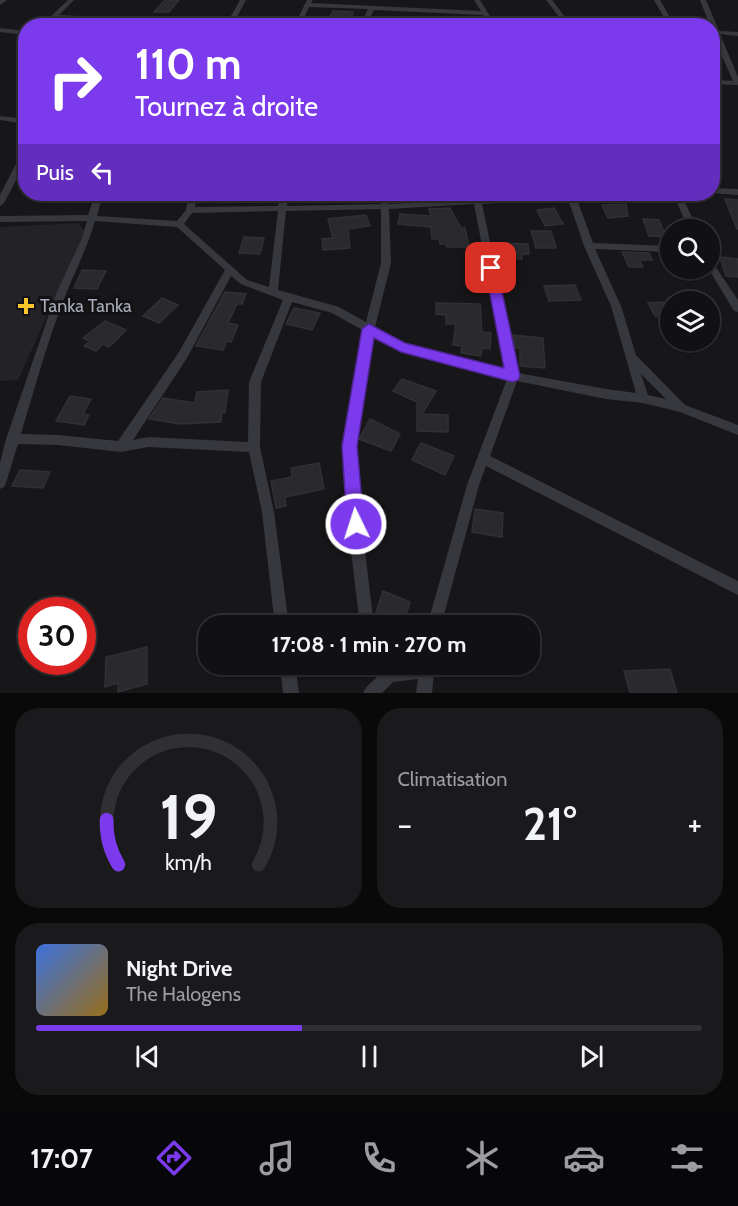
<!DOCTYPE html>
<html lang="fr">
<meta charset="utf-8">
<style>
body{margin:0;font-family:Cabin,sans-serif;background:#1a191c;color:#f1f3f6;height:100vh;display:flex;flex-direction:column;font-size:22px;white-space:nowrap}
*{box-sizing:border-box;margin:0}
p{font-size:20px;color:#9c9da0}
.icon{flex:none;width:33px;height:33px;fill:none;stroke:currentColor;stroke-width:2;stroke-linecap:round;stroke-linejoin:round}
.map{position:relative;height:693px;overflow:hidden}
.side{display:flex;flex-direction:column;gap:15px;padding:15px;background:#09090a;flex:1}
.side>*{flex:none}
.top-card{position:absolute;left:18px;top:18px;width:702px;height:183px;border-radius:24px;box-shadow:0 2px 4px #0004,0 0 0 2px #303033;background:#7c3aed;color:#fff;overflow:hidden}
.fabs{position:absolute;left:660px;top:219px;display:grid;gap:12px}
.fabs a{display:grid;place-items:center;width:60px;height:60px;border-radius:50%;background:#111013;box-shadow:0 2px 4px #0004,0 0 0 2px #303033;font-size:30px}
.speed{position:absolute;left:18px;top:597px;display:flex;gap:12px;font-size:30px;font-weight:700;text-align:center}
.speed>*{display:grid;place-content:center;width:78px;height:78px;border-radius:50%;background:#111013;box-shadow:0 2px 4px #0004,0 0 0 2px #303033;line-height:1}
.speed .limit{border:9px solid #d22;background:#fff;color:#111}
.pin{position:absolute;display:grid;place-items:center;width:51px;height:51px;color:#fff;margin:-26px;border-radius:12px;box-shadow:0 3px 9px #0006}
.me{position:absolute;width:66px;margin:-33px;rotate:356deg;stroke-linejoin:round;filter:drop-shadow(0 0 4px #0008)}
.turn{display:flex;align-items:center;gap:21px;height:126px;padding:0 18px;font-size:27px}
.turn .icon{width:78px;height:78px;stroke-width:2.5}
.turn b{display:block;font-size:42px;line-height:51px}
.then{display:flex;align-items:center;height:57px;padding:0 18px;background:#0003;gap:12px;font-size:22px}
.big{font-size:45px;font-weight:700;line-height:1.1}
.side .tile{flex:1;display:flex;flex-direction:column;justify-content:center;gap:9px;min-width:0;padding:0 21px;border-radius:24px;background:#1a191c}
.side .dial{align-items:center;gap:0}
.dial svg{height:156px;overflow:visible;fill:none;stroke:#303033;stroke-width:7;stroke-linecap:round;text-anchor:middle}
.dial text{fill:#f1f3f6;stroke:none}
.song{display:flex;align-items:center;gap:18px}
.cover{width:72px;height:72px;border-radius:9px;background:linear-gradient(135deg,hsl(220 70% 55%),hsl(40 70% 35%))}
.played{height:6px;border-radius:3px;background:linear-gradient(90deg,#7c3aed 40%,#303033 40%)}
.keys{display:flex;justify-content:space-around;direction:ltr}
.heat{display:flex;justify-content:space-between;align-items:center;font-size:33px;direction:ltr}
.side .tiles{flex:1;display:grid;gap:15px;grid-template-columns:1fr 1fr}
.tile:last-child{grid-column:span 2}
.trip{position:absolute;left:198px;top:615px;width:342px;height:60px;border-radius:24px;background:#111013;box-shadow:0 2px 4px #0004,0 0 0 2px #303033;font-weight:700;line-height:60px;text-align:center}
.tab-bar{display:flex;height:96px;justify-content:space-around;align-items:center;background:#070608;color:#9c9da0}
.tab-bar .icon{width:42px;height:42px}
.tab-bar .on{color:#7c3aed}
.tab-bar b{font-size:27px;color:#f1f3f6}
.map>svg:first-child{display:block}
.built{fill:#232226}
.building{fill:#2a292d;stroke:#313035;stroke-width:1.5}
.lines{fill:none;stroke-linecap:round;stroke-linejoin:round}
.minor{fill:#37383e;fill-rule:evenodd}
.tertiary{fill:#37383e;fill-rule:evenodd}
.route{fill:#7c3aed;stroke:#51269a;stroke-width:1.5}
.poi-dot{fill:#fac52d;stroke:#121114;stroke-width:2}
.labels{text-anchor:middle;stroke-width:6;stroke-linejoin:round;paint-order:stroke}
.poi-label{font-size:18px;fill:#a8acb9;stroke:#121114;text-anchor:start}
</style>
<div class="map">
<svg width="738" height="693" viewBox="0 0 738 693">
<rect width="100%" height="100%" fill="#171619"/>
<path class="built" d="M78,223L85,232L18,380L0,381V227Z"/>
<path class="building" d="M165,0H179L169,12H154Z
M333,11L353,12L349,26H325Z
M725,199L738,200V229H737Z
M626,204L628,216L608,218L602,205Z
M450,208L461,228H465L469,247H447L446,244H440L439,239H432L431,227L398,224L400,214L431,216L429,209Z
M554,208L563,224L545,226L537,210Z
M366,215L370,226L348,229L350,248L323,250L322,239L333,238L328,219Z
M643,219L659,220L666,237L649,236Z
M531,231H551L556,248H536Z
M244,237L264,238L260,254L239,253Z
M500,243L528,244L529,254H522V259L502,258Z
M622,252L649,253L652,260H639L643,267H629Z
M720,257L738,259V277L726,276Z
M82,270L106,271L97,289L74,288Z
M575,285L581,300L549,301L544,286Z
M225,292L246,294L242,304H237L228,323L238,325L231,342L227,341L223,350L196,346Z
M162,298L178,305L159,323L143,316Z
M665,302L670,316H655L648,303Z
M436,303L480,304L482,332L491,333L490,349L482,348L481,356L461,353L462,346L453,345L456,324H446V315L436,314Z
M294,308L320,313L312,330L286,324Z
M105,321L126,330L109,347L103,344L96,351L84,346L90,341L83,338Z
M512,335L543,338L545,368L520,366V348H515Z
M402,379L436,391L422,414L448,415V432L417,431V402L393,391Z
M228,390L225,413H222L221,422L180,424L149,419L163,398L195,403L197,392Z
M70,396L91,399L83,414L89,415L84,425L56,421Z
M370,419L400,434L391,451L359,439Z
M421,443L454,456L445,475L412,460Z
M319,463L324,489L285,497L286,506L276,508L271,481L292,477L291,468Z
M20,470L50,472L43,488L12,486Z
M475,509L503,513L502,537L472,532Z
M383,591L410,602L403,626H376L375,615Z
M147,647V684L118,692V683L105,687L106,657Z
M670,669L677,693H630L624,671Z"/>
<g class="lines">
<path class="minor" d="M0,0H7L0,5Z
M68,0H74L59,15L227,23L240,0H246L232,26L56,18L48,26H41Z
M307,0H313L311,3L481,11L474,0H480L496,26H490L483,15L374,10L366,26H360L368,9L309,7L300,26H294Z
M546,0H552L572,26H566Z
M654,0H660L675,26H669Z
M700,0H706L719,31L738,32V36L720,34L738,77V85L734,83L712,34V26H710Z
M0,28L26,31V35L0,32Z
M23,150H26V161L4,203L0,206V195Z
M712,188L738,189V195L712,193Z
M95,194H103L97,216L177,221L186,210L189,194H197L195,207L278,206L280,194H288L287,206L381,204V194H389V204L473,199L472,194H480L481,198L575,194L593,243L670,246V252L595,249L621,306L636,355L685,405L738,425V435L680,412L643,403L606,399L517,381L490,456L738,581V595L486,466L479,485L441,626H427L467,485L507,379L397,350L373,336L356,446L364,543L374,626H360L350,543L344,446L364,331L332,313L292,302L261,382L260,447L274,512L289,626H275L262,512L249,452L148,447L121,452L58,445L18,444L6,483L4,487L0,489V463L6,439L56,294L82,238L87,221L0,222V216L88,215ZM568,199L584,246L611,306L636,393L606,389L518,373L482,204ZM474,204L506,370L404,344L375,327L391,263L389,209ZM381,209V263L366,322L339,307L278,290L286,211ZM278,211L269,287L247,280L184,224L192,213ZM95,221L177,227L225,270L179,352L118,441L58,435L21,434C35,387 48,339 66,294C76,269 88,246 95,221ZM231,276L241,284L283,300L249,382L248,442L148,437L133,440L187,358ZM641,374L666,399L648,395Z
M673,194H681L698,230H689Z
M710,262L713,263L738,300V312L734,311L708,268H710Z
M280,664H295L299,693H283Z
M417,664H435L432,693H416L418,679L393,682L382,693H363C366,686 371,683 376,678C389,665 399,666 417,664Z"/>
<path class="tertiary" d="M712,80L738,81V85L712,84Z
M0,116L26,119V124L0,120Z"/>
</g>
<path class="route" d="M491,264L497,268L520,376L518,380L513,382L401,352L374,338L357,446L364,524L362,529L356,532L350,529L347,524L342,446L362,329L369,324L405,343L504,368L485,268Z"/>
<path class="poi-dot" d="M23 297h6v6h6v6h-6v6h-6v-6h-6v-6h6z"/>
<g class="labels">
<g class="poi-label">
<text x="40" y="312">Tanka Tanka</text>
</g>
</g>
</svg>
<div class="fabs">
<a><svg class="icon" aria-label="search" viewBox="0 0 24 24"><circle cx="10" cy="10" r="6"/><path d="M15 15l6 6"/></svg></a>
<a><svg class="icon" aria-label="layers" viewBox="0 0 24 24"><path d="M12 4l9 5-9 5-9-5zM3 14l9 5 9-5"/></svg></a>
</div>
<div class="speed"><div class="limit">30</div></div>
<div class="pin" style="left:491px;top:268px;background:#d93025"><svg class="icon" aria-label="arrive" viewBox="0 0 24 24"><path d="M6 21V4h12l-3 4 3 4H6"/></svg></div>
<svg class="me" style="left:356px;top:524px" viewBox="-20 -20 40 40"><circle r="17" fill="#7c3aed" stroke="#fff" stroke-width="3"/><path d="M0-11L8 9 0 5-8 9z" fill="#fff"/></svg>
<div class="trip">17:08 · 1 min · 270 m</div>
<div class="top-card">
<div class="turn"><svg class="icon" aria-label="right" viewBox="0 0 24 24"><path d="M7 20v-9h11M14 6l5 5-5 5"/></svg><div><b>110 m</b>Tournez à droite</div></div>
<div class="then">Puis<svg class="icon" aria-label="left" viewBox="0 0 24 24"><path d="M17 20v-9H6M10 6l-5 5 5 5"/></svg></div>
</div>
</div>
<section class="side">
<div class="tiles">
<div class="tile dial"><svg viewBox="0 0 100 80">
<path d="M14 69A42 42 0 1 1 86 69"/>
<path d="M14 69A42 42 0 0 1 8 46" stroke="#7c3aed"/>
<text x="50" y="56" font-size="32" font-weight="700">19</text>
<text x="50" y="72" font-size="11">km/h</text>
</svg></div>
<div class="tile"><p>Climatisation</p>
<div class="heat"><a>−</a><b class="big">21°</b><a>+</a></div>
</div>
<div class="tile">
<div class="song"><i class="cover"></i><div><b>Night Drive</b><p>The Halogens</p></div></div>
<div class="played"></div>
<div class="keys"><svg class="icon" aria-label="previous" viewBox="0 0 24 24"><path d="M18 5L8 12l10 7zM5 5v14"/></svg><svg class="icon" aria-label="pause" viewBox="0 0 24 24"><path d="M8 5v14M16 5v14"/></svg><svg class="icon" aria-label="next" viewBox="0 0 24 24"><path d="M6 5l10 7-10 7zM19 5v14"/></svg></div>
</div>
</div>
</section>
<nav class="tab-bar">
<b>17:07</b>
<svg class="icon on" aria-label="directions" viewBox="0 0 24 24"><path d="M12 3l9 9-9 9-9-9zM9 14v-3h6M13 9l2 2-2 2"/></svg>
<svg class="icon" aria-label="music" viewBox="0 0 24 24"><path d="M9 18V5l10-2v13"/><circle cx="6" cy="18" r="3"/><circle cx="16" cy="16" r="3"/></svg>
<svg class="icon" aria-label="phone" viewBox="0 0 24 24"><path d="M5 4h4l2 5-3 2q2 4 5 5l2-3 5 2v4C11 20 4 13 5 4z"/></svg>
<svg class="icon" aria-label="climate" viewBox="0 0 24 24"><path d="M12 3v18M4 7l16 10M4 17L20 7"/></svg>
<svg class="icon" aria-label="car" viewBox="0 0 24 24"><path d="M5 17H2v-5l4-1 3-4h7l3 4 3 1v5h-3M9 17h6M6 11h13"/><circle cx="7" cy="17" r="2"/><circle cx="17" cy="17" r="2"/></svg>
<svg class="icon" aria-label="filters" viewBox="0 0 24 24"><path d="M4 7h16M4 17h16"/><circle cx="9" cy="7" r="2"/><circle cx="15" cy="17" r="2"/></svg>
</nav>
